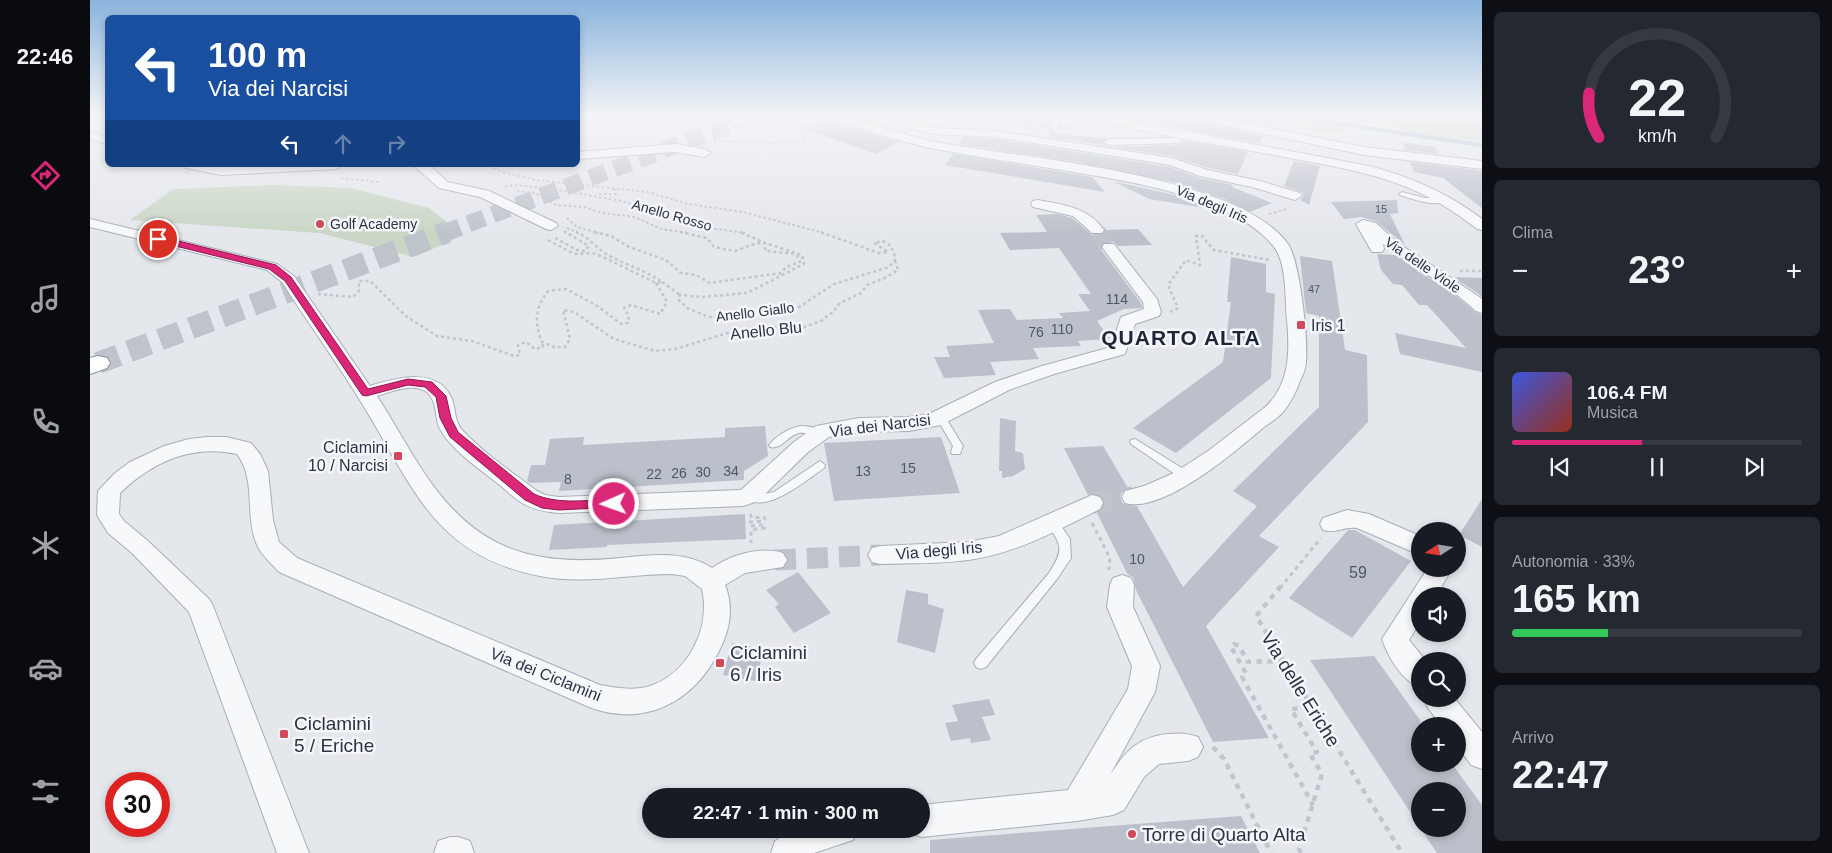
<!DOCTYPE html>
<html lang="it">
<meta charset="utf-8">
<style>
body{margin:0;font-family:Helvetica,sans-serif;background:#242831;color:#f1f3f6;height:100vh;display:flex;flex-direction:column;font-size:19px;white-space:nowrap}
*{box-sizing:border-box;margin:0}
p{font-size:16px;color:#9ea1a6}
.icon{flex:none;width:28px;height:28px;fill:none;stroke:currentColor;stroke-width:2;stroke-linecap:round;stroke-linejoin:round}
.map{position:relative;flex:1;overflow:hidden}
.panel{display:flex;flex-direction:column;gap:12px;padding:12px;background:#0d0f14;width:350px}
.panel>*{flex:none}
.hud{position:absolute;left:15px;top:15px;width:475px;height:152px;border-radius:8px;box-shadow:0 2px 8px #0003;background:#1a4fa0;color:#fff;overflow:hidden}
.needle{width:32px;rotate:258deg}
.fabs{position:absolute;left:1321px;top:522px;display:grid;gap:10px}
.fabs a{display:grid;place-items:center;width:55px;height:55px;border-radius:50%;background:#171b24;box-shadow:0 2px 8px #0003;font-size:25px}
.speed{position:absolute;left:15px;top:772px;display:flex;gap:10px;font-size:25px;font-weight:700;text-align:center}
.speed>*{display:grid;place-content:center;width:65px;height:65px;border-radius:50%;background:#171b24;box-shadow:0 2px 8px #0003;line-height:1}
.speed .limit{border:8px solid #d22;background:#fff;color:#111}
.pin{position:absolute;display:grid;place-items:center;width:42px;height:42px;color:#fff;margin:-21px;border:2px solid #fff;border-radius:50%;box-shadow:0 1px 5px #0007}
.me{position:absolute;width:55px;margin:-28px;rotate:268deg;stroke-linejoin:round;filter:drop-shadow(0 0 4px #0008)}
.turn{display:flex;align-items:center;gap:18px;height:105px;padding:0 20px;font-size:22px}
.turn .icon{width:65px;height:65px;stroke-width:2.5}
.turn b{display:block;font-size:35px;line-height:42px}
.lanes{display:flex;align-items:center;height:48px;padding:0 20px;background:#0003;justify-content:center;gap:25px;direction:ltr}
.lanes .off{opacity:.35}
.big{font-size:38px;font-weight:800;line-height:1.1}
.panel .tile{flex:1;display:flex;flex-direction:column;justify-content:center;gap:8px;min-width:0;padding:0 18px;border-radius:8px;background:#242831}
.panel .dial{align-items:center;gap:0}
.dial svg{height:130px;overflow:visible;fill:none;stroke:#363941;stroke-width:7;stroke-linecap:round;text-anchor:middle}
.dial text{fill:#f1f3f6;stroke:none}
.song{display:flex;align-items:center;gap:15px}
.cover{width:60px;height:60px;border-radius:8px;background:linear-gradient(135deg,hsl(230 70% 55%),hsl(10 70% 35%))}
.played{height:5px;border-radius:2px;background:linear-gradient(90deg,#db2777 45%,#363941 45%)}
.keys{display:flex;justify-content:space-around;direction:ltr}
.heat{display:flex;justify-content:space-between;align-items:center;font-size:28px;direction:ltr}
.charge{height:8px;border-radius:4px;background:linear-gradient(90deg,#34c759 33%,#363941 0)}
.trip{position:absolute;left:552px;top:788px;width:288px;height:50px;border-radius:25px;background:#171b24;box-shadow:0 2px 8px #0003;font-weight:800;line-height:50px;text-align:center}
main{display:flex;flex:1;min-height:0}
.tabs{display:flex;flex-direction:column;width:90px;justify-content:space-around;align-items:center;background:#090b0e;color:#9ea1a6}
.tabs .icon{width:35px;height:35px}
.tabs .selected{color:#db2777}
.tabs b{font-size:22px;color:#f1f3f6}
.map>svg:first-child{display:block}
.green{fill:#c9d6c5}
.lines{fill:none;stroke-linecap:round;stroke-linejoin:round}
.stream{stroke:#9fb4cc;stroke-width:4}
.building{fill:#bbc0ca}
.street-tunnel-far2{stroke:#bfc3cb;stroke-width:12;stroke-dasharray:12 6;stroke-linecap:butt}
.street-tunnel-far1{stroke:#bfc3cb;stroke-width:16;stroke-dasharray:16 8;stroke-linecap:butt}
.street-tunnel{stroke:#bfc3cb;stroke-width:21;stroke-dasharray:21 11;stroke-linecap:butt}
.highway-tunnel-far1{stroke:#bfc3cb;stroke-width:17;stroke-dasharray:17 9;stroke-linecap:butt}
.highway-tunnel{stroke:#bfc3cb;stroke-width:22;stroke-dasharray:22 11;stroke-linecap:butt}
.lane-casing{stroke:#a9aeb7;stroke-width:2}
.street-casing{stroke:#a9aeb7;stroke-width:2}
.highway-casing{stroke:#8b94a3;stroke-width:2}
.path-far3{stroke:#c2c5cb;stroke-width:2;stroke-dasharray:2.5 2.5;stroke-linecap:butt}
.path-far2{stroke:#c2c5cb;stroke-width:2.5;stroke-dasharray:3 3;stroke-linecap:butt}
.path-far1{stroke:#c2c5cb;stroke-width:3;stroke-dasharray:4 4;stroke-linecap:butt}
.path{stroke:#c2c5cb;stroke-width:4.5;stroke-dasharray:5.5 5.5;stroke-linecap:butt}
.lane{fill:#f7f8fa;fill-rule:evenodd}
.street{fill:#f7f8fa;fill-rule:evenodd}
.highway{fill:#fff;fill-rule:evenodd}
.route{fill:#db2777;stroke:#8e194d}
.poi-dot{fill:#d1495b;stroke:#f4f6f9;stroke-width:2}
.labels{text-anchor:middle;stroke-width:5;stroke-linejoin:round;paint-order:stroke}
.far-number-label{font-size:11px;fill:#4f5766}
.far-street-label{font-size:14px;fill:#2b3445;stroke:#f4f6f9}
.far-poi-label{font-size:14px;fill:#2b3445;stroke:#f4f6f9;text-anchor:start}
.number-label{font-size:14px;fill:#4f5766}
.poi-label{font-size:16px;fill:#2b3445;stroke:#f4f6f9;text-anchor:start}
.street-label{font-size:16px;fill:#2b3445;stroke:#f4f6f9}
.near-number-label{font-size:16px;fill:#4f5766}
.near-poi-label{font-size:19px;fill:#2b3445;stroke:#f4f6f9;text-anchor:start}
.near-street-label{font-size:19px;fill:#2b3445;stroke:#f4f6f9}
.district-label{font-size:21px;font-weight:bold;letter-spacing:1px;fill:#1d2536;stroke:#f4f6f9}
</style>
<main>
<nav class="tabs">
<b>22:46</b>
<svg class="icon selected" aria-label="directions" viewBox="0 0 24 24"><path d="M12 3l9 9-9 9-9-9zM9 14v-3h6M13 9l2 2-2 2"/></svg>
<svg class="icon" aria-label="music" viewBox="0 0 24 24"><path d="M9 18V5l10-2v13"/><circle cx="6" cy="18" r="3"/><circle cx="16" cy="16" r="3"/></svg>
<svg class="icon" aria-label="phone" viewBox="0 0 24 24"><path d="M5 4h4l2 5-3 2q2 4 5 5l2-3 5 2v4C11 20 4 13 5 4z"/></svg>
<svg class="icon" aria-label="climate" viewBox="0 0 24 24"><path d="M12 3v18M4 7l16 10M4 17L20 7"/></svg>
<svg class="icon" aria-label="car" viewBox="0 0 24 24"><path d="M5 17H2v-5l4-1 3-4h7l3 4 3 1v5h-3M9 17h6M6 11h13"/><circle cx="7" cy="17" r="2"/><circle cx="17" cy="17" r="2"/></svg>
<svg class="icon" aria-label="filters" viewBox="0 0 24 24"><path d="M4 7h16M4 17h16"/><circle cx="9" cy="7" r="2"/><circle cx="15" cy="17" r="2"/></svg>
</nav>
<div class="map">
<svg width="1392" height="853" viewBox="0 0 1392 853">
<rect width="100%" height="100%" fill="#e4e7ec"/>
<path class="green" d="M1195,116H1223L1247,120L1254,133L1220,130L1217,126L1198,124L1201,118Z
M1240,116H1392V141L1352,137L1333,140L1304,126L1259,121V118Z
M184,185L261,188L339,208L374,235L324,257L229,233L40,220L83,189Z"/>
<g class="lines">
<path class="stream" d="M1196,116L1392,145"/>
</g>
<path class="building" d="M1073,116L1110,122L1173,136L1169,143L1163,142L1071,125Z
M1129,116H1184L1179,126Z
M735,120L809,142L786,154L714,129Z
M959,128L964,134L1017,138L1012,143L1019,146L960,137Z
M874,137L906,139L1080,167L1110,178L1143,185L1142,187L1182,203L1160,212L1134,199L1087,183L981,161L869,144Z
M1094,141L1158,152L1148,174L1118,168L1082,156L1022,147L1090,145Z
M1312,142L1345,147L1349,154L1315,150Z
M863,154L1002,177L1015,192L855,165Z
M1204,161L1230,166L1219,205L1210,200L1214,196L1212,192L1194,186Z
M1320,162L1392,171V208L1353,178L1324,172Z
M1022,181L1085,195L1127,210L1059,199Z
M1307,200L1308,213L1300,214L1315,245L1286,221L1271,217L1254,219L1241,202Z
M968,214L982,218L1002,235H1012L1016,230L1048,229L1062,245L1028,246L1024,242H1014L1009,247L1051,303L1052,308L1034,309L1007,321L1020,339L988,341L991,346L943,348L949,359L900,362L906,375L854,378L844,357H860L856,346L904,343L888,310L920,309L927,320L973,318L969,313L1000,311L988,294H1001L969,248L920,250L910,233L957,232L946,215Z
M1287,254L1306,255L1326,269L1328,272L1332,273L1365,295L1385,312L1392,315V372L1310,354L1305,333L1376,348L1337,305H1329L1312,285L1303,284L1291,270Z
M1210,256L1242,261L1255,350L1277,355L1278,422L1169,536L1189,547L1116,626L1179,738L1123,742L1046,590L1043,577L1038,575L1007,513L1012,510L1015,504L1012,496L1002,493L998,495L974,448L1013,446L1038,488L1033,490L1030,496L1033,504L1047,506L1093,587L1167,506L1143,491L1229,407V316L1216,313Z
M1141,257L1176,264V292L1185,294L1181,378L1086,453L1043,428L1133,362L1141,302H1137Z
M1363,277L1392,278V297L1389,294Z
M910,418L926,421L925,451L933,453L935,469L923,476L912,478V471H909Z
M675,426L678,456L654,471V480L469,491L471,482L440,483L437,481L441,465H455L460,439L494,437L493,445L635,437V428Z
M851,437L870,493L744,501L734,443Z
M1392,499V547L1369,535Z
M655,514L656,539L517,545V547L459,550L464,525Z
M1258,530H1265L1321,561L1262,638L1199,598Z
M708,572L741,613L704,633L685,607L689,604L676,590Z
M816,590L838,594V604L854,609L845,653L807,642Z
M642,643L674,649L666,681L633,675Z
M1284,656L1330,720V764H1362L1392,805V853H1347L1331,829H1368V791H1330V827L1220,660Z
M899,699L905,715L892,717L901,740L881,743L880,738L861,741L855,723L868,721L862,705Z
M1151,816L1170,853H840V840Z"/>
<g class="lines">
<path class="street-tunnel-far2" d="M915,116L961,124L975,123
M1007,230L1009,233"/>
<path class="street-tunnel-far1" d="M1008,232L1019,247"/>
<path class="street-tunnel" d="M1002,503L1043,497
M685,560L790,555"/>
<path class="highway-tunnel-far1" d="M354,233L648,122"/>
<path class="highway-tunnel" d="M8,363L357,232"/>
<defs>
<path id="lane" d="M1312,192L1335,198H1355L1358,200C1345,208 1323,199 1310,195L1309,194Z
M851,414L854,415L873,446L870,454H862L861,452L863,446L846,417Z
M710,426C719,426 730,428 735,434L730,437C723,435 717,432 709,433C698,435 692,450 680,447L679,445C687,435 698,429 710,426Z
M1045,439L1100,473L1101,476L1100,479H1092L1041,444L1040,442L1041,440Z
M730,461L735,465L734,468C718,479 671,519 654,495L656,492L660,491L668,495L684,492Z
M963,519L967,520L980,539L981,558L967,579L896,667L891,669L886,667L884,663L886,659L959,573C975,548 971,546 957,523L959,520Z"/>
<path id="street" d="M735,116C773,116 809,135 846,142C930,158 1148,174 1198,244C1210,262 1218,337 1216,361C1216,368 1213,375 1210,381C1206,392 1201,402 1194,411C1188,418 1181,422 1174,427C1146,451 1073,514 1035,503L1032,497L1035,491L1054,486L1084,473L1118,451L1174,408C1200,386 1200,351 1197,320C1195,300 1197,263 1184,247C1146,196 1031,180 972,170C930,163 887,157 845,149C809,142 772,128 736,118Z
M983,116H1014L1279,166C1321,177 1358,193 1392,219V230L1387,229C1323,178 1272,172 1195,157C1128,145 1060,134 994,118C987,124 977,130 969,123Z
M1098,116H1119L1274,147L1392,161V169L1274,155L1103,119Z
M817,122L843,128L906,131L1082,158L1117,170L1170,181L1210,193L1212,196L1205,200L1162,187L1110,176L1080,165L906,137L843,134L813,127L811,125L813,123Z
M0,132L18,137V144L0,139Z
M1086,138L1090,139L1092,141L1090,143L1020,145L1014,142L1020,139Z
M585,144L615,149L621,153L615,157L585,152L488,159V152Z
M94,165H119L131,167L252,165L246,169L131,175L96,168Z
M323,165H339L358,182L399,191L466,223L468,226L461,230L456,229L390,197L349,188Z
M948,200C974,205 998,207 1014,230L1012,233H1002L983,216L943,207L941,204L943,201Z
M0,219L187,264L204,276L280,386C306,378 348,366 362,399C366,409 364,422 373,431C395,454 422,472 447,491L455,495L469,497L651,490L704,442L726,426L769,418L819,417L839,414L905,382L952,366L1021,347L1031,317L1054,309L1053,302L1012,247L1014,244H1024L1067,299L1071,312L1069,316L1045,324L1035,354L964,374L919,390L851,425L819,431L769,432L739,437L718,452L668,501L653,506L469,513C456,512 444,510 432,503C425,499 418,492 411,486C391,470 363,452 350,429C344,417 348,399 335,391C321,383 301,392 287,396C304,422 319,451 337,477C387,550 443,567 530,558C561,555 595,550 622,568C641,555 670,546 693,553L697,560L693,567L655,573L635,585C644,607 640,630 629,651C604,702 554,728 499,707L189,572C181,563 172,556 167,545C154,515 167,481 147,454C102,444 62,462 30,493L29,514L34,521L58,541L119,599L123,606L219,853H187L99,612L42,553L18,533L7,515L8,491L25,473L40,462L74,446L99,439L117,437H136L161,443L170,454L178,471L183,520L189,542L207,558L510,685C526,688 544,691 560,686C599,673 621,627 612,589L595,576L582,574C538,574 495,585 450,576C342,555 323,485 271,402C246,361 218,323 192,282L177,270L0,227Z
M1273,220L1286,223L1308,243L1388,296L1392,299V313L1386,311L1366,294L1293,244L1294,249L1292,252H1282L1266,224Z
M1002,495L1010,497L1013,503L1010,509C968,530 925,554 878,560C849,564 819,563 790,564L782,562L778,555L782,548L790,546L878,542L909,536Z
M1257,510L1279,514L1330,536V555L1267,528C1255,526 1245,534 1233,530L1230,524L1233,518Z
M1335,569H1359L1360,572L1346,596H1330V622L1319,640L1336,661H1330V687C1312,681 1298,657 1292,639L1336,571Z
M1032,575L1041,578L1044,585L1043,607L1070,666L1065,692L1020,775C1036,751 1048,737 1078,734C1090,733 1098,733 1108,737L1113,747L1108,757L1098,761L1069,764L1054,777L1034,810L1023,815L987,821L831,837L820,832L818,829H831V805L978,790L1038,689L1042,666L1017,607L1020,585L1023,578Z
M1334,699H1365L1392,732V769L1381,765L1368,747V726H1352L1338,708Z
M703,829H768L763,840L724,853H681L685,841Z
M360,837H368L380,841L384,853H344L348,841Z"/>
<path id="highway" d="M649,116H668C663,123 651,127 643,125L640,122Z
M8,356L17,358L20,363L17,368L0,374V358Z"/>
</defs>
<use href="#lane" class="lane-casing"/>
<use href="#street" class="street-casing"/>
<use href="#highway" class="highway-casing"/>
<path class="path-far3" d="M623,141L716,144L710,129L722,124L727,119
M400,165L411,172L446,180L557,192L598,204L653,212L734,233
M251,178L289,182
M415,187L423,185L457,188L532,201L620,228L655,233
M427,191L445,193L466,205L494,207L512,213L545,217L571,229L599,233
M509,194H526L524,188
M1179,214L1197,209
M477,218L487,227L509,233
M477,228L489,233
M474,231L477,233"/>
<path class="path-far2" d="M504,232L521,236L539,247L576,260L591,273L606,275L620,283L691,273L696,267L710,262L706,254L675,251V243L650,232
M590,232L617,238L624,247L645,251L667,243H675L712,255L714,264L657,293L613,297L590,295L588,299L597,308L619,317L706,309L744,284L799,267L806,259L801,246L793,241L784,243L798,252L789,253L730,232
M465,238L487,250L495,251L499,246L475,232
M458,240L484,254L502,253L511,256L566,283L572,282C555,270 536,265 518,255C506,248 499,237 486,232
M1370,271H1392
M572,282L590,295
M566,283L577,302L570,314L541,305L534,308L539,316L538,323L531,324L506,305L476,289L458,291C445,308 444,322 452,342L464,347H475L480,339L473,310L484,312L524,339L565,351L585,349L641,332L671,327H714L731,321L743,312L750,303L771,293L777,285L797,277L808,270L805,261
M228,294L263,297L269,291V281H280L316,316L347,336L382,341L424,356L430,355L428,345L436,342L445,349L453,347L452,342
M1080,312L1088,308L1078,285L1096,260L1110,265L1106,236H1112L1124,250L1180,260"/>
<path class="path-far1" d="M660,514L662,518L674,517L675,519L674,521L660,522V526L674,525L675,528L661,530V543
M1002,523L1020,558L1019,570
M1190,588L1231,538"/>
<path class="path" d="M1191,586L1166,616L1312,853
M1194,661L1158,662L1149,646L1144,644L1141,647L1156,673L1152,677L1223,805
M1123,747L1134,759L1181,853
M1211,853L1209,849L1232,774L1220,754L1227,752L1201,709L1222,707"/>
<use href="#lane" class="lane"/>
<use href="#street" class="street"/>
<use href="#highway" class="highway"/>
</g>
<linearGradient id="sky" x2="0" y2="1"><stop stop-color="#8bb4dd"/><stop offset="0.49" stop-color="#f3f4f6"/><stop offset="1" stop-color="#f3f4f6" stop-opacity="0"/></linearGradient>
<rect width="1392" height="235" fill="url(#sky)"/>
<path class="route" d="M68,236L186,265L201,277L278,389L318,379L342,382L356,396L361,418L368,432L444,494C468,505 498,500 524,499L528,500L530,504L528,507L469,510L452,508L435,500L360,437L350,418L346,397L335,387L318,385L276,396L272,395L195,281L179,269L65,241V237Z"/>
<g class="poi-dot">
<circle cx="230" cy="224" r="5"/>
<rect x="1206" y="320" width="10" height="10" rx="2.5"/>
<rect x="303" y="451" width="10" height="10" rx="2.5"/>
<rect x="625" y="658" width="10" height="10" rx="2.5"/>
<rect x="189" y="729" width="10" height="10" rx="2.5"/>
<circle cx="1042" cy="834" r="5"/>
</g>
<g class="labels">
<g class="far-number-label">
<text x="1291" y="213">15</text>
<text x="1224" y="293">47</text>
</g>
<g class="far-street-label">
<text transform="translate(1122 204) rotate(23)" y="5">Via degli Iris</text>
<text transform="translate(582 215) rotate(16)" y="5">Anello Rosso</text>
<text transform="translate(1333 265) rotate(34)" y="5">Via delle Viole</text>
<text transform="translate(665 312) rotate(-7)" y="5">Anello Giallo</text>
</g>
<g class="far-poi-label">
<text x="240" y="229">Golf Academy</text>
</g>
<g class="number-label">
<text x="1027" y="304">114</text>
<text x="972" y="334">110</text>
<text x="946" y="337">76</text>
<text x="818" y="473">15</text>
<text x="641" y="476">34</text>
<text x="773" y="476">13</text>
<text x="613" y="477">30</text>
<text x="589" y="478">26</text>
<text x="564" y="479">22</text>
<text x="478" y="484">8</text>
<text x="1047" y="564">10</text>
</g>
<g class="poi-label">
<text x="1221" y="331">Iris 1</text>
<text x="298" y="453" text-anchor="end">Ciclamini<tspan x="298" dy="18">10 / Narcisi</tspan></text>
</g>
<g class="street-label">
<text transform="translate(676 330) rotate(-6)" y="6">Anello Blu</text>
<text transform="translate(790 425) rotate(-7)" y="6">Via dei Narcisi</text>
<text transform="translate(849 550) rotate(-5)" y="6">Via degli Iris</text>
<text transform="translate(456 674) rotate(22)" y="6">Via dei Ciclamini</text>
</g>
<g class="near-number-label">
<text x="1268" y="578">59</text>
</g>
<g class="near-poi-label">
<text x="640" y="659">Ciclamini<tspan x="640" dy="22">6 / Iris</tspan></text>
<text x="204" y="730">Ciclamini<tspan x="204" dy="22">5 / Eriche</tspan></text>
<text x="1052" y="841">Torre di Quarto Alta</text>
</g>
<g class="near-street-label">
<text transform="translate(1211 689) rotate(58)" y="7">Via delle Eriche</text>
</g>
<g class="district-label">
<text x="1091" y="345">QUARTO ALTA</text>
</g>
</g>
</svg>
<div class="fabs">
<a><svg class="needle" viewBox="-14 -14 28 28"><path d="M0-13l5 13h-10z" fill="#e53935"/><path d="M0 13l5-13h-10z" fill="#9ea1a6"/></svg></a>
<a><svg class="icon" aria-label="sound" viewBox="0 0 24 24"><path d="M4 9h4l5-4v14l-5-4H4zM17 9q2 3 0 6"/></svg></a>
<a><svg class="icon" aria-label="search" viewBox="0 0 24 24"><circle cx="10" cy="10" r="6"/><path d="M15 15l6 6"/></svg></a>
<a>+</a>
<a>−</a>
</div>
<div class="speed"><div class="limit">30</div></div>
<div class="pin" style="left:68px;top:239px;background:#d93025"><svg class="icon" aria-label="arrive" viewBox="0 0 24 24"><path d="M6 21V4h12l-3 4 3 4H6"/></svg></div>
<svg class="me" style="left:524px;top:504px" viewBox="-20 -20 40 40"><circle r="17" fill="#db2777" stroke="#fff" stroke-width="3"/><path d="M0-11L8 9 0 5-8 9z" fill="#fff"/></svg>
<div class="trip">22:47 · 1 min · 300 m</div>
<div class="hud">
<div class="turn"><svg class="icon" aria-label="left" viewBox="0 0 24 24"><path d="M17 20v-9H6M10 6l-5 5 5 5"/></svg><div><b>100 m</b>Via dei Narcisi</div></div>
<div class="lanes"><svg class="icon" aria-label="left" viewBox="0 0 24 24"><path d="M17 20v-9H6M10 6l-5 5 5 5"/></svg><svg class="icon off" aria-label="ahead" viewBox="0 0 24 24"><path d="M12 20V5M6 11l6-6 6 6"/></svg><svg class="icon off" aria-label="right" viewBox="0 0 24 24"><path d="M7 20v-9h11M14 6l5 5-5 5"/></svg></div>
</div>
</div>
<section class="panel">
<div class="tile dial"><svg viewBox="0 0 100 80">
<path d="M14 69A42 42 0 1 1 86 69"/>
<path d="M14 69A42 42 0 0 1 8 42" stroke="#db2777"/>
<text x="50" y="56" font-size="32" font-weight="700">22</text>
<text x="50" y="72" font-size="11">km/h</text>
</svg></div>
<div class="tile"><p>Clima</p>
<div class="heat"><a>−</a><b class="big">23°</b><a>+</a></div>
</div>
<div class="tile">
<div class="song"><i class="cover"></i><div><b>106.4 FM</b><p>Musica</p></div></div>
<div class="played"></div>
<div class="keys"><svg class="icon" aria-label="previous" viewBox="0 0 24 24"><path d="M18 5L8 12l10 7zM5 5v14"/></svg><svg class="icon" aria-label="pause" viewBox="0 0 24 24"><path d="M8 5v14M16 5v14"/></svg><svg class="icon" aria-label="next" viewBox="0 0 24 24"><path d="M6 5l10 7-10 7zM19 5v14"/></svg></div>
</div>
<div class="tile"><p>Autonomia · 33%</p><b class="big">165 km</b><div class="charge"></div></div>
<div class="tile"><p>Arrivo</p><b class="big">22:47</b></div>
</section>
</main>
